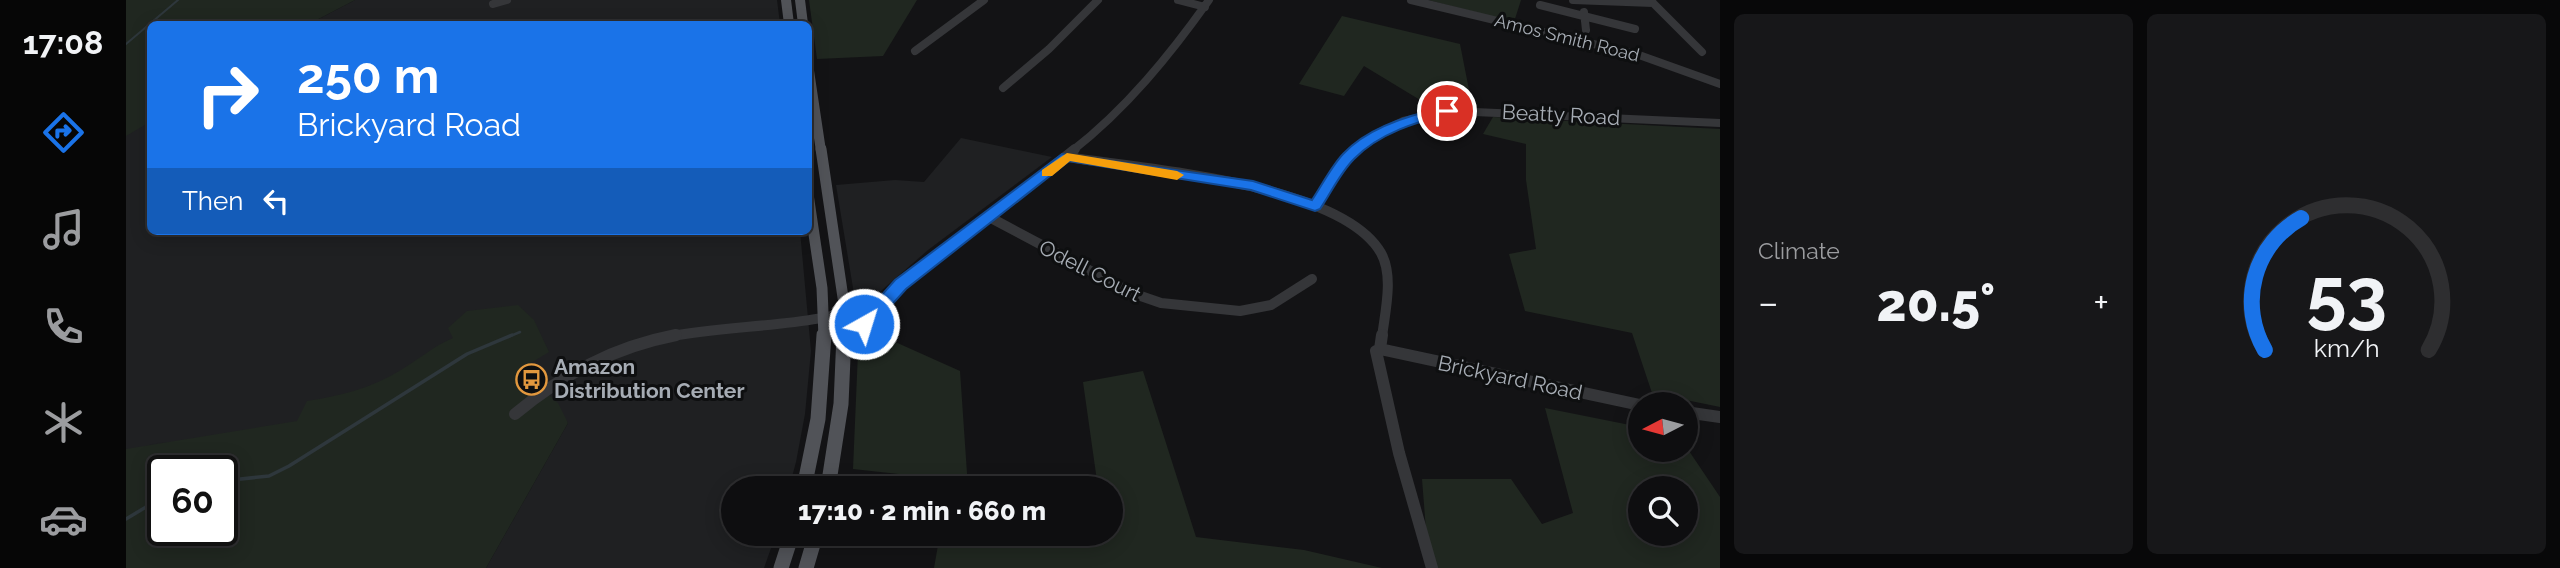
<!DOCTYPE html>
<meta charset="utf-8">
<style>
body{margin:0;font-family:Raleway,sans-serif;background:#171719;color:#f1f3f6;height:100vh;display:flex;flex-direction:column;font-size:26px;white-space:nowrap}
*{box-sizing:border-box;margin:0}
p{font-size:23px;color:#9b9c9f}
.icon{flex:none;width:38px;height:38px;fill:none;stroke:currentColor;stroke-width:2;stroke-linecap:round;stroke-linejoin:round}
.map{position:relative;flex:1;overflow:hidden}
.drawer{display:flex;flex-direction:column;gap:14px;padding:14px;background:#080809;width:840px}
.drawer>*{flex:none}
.hud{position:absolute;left:21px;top:21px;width:665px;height:214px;border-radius:10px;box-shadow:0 4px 18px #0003,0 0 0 2px #2e2e30;background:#1a73e8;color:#fff;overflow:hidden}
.needle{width:46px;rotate:264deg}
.controls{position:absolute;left:1502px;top:392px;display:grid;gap:14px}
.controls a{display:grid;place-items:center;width:70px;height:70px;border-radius:50%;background:#0e0e10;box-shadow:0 4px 18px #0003,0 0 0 2px #2e2e30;font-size:35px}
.speed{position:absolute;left:21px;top:455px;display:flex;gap:14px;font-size:35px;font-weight:700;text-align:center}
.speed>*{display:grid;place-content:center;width:91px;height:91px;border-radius:50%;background:#0e0e10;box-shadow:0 4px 18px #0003,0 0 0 2px #2e2e30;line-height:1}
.speed .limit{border:4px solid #111;border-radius:10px;background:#fff;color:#111}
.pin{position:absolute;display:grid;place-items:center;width:60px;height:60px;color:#fff;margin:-30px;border:4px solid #fff;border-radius:50%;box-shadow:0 2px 7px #0007}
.me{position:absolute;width:77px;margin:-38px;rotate:39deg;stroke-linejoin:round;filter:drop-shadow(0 0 5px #0008)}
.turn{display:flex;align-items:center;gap:24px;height:147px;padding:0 35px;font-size:32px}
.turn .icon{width:91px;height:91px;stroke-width:2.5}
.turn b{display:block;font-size:49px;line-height:60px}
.then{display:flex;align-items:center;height:66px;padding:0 35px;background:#0003;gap:14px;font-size:26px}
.big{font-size:52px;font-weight:800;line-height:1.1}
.drawer .widget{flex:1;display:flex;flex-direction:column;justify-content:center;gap:10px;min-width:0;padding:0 24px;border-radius:10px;background:#171719}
.drawer .dial{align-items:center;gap:0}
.dial svg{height:182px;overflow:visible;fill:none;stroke:#2e2e30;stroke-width:7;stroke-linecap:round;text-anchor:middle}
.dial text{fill:#f1f3f6;stroke:none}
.heat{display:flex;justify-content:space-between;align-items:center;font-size:38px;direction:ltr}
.drawer .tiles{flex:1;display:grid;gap:14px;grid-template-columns:repeat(2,1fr)}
.trip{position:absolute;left:595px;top:476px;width:402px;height:70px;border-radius:35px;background:#0e0e10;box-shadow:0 4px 18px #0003,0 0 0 2px #2e2e30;font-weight:800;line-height:70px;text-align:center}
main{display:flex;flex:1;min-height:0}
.menu{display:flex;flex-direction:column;width:126px;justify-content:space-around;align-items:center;background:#060606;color:#9b9c9f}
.menu .icon{width:49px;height:49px}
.menu .current{color:#1a73e8}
.menu b{font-size:32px;color:#f1f3f6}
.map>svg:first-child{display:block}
.built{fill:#1f2022}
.green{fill:#202720;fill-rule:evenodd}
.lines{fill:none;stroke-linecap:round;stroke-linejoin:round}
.stream-far2{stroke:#2e373c;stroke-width:2}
.stream-far1{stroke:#2e373c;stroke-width:2.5}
.stream{stroke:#2e373c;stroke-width:3.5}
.minor-far2{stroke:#353639;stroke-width:8}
.minor-far1{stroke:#353639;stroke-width:10}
.minor{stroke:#353639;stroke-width:12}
.major-far2{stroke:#515358;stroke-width:10}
.major-far1{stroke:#515358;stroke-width:11}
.major{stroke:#515358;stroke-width:15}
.route{fill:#1a73e8;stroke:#114b97;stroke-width:2}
.slow{fill:#f59e0b}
.labels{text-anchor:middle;stroke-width:6;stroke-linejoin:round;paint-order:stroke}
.far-street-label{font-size:18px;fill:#a6acb4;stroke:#0e0f10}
.street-label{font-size:21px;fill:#a6acb4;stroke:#0e0f10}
.poi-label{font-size:21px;font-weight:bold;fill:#a6acb4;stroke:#0e0f10;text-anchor:start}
</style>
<main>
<nav class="menu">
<b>17:08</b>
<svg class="icon current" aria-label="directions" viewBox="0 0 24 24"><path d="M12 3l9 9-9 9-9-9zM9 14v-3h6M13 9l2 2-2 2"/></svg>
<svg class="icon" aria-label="music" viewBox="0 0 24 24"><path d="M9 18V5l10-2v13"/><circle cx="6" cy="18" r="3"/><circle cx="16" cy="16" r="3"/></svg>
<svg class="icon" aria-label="phone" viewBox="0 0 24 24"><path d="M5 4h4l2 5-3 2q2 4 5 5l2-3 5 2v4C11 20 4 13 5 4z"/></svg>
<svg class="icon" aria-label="climate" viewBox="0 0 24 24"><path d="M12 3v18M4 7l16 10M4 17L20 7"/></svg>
<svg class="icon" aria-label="car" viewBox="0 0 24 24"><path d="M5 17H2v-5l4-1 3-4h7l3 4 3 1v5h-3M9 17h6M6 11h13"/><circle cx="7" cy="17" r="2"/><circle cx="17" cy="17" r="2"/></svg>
</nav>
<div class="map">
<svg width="1594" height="568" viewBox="0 0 1594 568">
<rect width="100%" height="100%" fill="#131315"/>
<path class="built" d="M229,0H651L654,24H183Z
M0,86L24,93V231H674L685,351L679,414L670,462L663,488H607V534H650L638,568H360L442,423L411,383L371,351L96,471H37L0,524Z
M835,138L926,157L802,250L740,304L730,306L710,185L769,180L798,182Z"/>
<path class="green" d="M0,0H229L183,24H24V122L0,136Z
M683,0H791L757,56L691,59Z
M1302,0H1395L1388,22Z
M1216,16L1334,44L1346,105L1304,106L1238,66L1218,96L1173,84Z
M1367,117L1594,129V407L1526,393L1506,333L1399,311L1383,254L1410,249L1400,180V144L1357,134Z
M392,305L408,320L423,352L403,364L399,374L432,403L442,423L360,568H0V449L171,421L181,401C214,396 246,388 275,370C293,359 308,346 327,338L322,328L341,311ZM37,471H96V530H37Z
M747,332L834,371L842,488H806L800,477L727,469L732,352Z
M1017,371L1070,537L1178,550L1256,568H808L814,534H985V488H972L957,382Z
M1419,408L1514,427V450H1559V445L1594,497V568H1303L1296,479H1385L1416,524L1447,513ZM1514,488H1559V534H1514Z"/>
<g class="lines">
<path class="stream-far2" d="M0,44L52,0"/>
<path class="stream-far1" d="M382,337L394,332"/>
<path class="stream" d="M96,481L143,476L163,466L341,354L386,335
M0,519L30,501H37"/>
<path class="minor-far2" d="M1052,0L1079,7
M1285,0L1513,55L1594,84
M1447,0L1527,3
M1524,0L1576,52
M367,4L381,0
M1414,5L1509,29
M1458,12L1460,30
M789,51L858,0
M877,88L923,49L972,0
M946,151C1000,109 1044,55 1083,0
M1228,151L1247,136L1277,121L1325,111L1594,123"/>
<path class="minor-far1" d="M941,157C1016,169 1215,183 1255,253C1268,276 1259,312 1256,337
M1189,206L1213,168L1230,149
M865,218L1006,293L1035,303L1114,311L1145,305L1186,279
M712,322C732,325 745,317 757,301
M541,337C611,323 694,329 759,299L949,149"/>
<path class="minor" d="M1256,335L1254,349L1250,351L1273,453L1306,568
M1254,349L1514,405
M1559,412L1594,417
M389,414C437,374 488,347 550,335"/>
<path class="major-far2" d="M660,0L663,24
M674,0L677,24
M682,64L695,151"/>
<path class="major-far1" d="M695,149L719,311L718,337
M682,194L696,288L698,337
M726,337L744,316"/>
<path class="major" d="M719,345L727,335
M678,488L692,419L698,335
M702,488L715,404L718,335
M655,568L666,534
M680,568L690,534"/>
</g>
<path class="route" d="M1321,107L1325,108V113C1291,122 1253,133 1228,159C1214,173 1205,193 1194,209L1189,211L1125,190L943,161L780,289L744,329L738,331L730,324L769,280L936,154L1127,181L1186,200C1196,185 1205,167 1217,154C1242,127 1286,114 1321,107Z"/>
<path class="slow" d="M941,153L1051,171L1058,175L1051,180L944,161L926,176H916V170Z"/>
<defs>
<symbol id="bus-ring" viewBox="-11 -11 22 22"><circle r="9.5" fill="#0e0f10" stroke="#e2983e" stroke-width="1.5"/><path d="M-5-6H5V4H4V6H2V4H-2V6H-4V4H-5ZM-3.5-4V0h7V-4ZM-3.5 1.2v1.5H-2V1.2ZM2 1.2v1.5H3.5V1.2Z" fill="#e2983e"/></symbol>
</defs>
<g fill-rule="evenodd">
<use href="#bus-ring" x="388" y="362" width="35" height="35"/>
</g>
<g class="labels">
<g class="far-street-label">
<text transform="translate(1441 38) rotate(14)" y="6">Amos Smith Road</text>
</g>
<g class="street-label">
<text transform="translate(1435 115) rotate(3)" y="7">Beatty Road</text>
<text transform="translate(964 271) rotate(27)" y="7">Odell Court</text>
<text transform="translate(1384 378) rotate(12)" y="7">Brickyard Road</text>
</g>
<g class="poi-label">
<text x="428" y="374">Amazon<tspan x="428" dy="24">Distribution Center</tspan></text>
</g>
</g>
</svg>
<div class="controls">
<a><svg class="needle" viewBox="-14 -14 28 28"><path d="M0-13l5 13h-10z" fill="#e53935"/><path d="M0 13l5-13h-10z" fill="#9b9c9f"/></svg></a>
<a><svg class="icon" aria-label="search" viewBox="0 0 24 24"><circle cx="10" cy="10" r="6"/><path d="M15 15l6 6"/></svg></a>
</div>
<div class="speed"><div class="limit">60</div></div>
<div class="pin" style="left:1321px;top:111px;background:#d93025"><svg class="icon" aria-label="arrive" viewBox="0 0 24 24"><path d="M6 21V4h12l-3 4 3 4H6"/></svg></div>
<svg class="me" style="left:738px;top:324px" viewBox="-20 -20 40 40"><circle r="17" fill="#1a73e8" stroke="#fff" stroke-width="3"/><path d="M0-11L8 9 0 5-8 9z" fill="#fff"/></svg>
<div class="trip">17:10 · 2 min · 660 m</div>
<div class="hud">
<div class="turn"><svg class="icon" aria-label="right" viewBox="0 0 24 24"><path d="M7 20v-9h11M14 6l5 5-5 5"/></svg><div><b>250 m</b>Brickyard Road</div></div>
<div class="then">Then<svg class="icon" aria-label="left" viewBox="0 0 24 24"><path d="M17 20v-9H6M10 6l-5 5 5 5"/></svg></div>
</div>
</div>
<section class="drawer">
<div class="tiles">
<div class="widget"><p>Climate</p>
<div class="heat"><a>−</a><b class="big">20.5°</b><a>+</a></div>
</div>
<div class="widget dial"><svg viewBox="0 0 100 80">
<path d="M14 69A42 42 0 1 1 86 69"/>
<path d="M14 69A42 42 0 0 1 30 11" stroke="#1a73e8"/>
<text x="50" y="56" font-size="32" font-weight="700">53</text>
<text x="50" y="72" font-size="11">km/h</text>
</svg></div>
</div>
</section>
</main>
